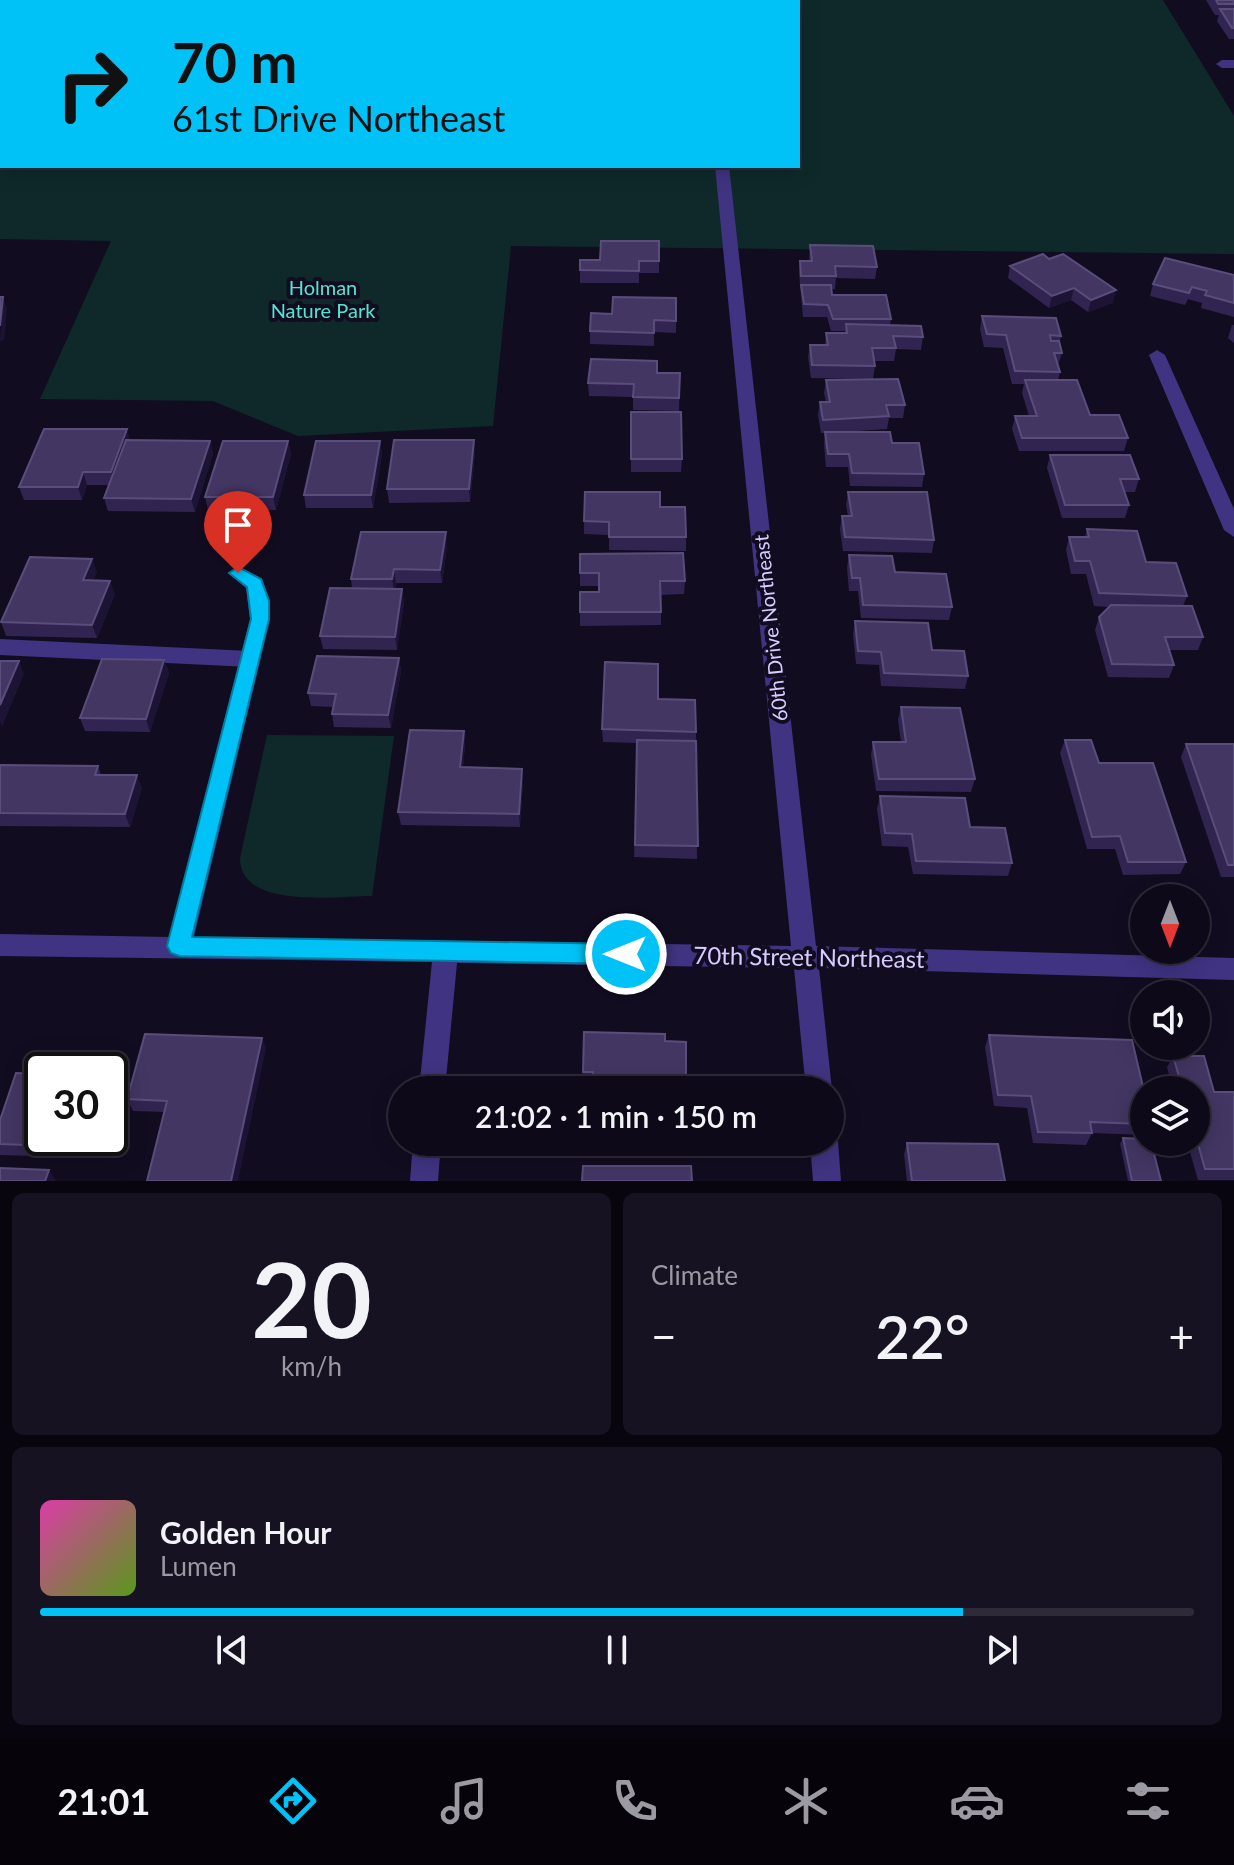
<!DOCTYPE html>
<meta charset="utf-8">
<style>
body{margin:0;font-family:Lato,sans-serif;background:#171222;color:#f1f3f6;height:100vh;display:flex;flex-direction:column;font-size:30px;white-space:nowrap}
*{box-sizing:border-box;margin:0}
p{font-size:26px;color:#9b9aa2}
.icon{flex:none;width:44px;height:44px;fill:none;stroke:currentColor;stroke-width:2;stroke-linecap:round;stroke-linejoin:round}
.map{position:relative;height:1181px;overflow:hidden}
.panel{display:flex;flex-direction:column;gap:12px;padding:12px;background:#08050e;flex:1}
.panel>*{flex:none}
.hud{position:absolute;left:0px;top:0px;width:800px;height:168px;box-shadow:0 4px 20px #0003,0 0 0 2px #2e2a38;background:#00c2f7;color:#111;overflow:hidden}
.needle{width:52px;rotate:180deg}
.buttons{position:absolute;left:1130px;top:884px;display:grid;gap:16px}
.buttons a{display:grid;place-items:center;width:80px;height:80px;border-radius:50%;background:#0e0919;box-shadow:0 4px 20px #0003,0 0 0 2px #2e2a38;font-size:40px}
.speed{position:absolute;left:24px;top:1052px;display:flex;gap:16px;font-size:40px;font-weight:700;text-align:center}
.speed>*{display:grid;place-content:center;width:104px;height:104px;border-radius:50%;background:#0e0919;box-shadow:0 4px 20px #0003,0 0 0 2px #2e2a38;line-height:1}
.speed .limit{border:4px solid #111;border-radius:12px;background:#fff;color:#111}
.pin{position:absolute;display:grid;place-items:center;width:68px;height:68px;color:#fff;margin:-82px -34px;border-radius:50% 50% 50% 0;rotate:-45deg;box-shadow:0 0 8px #0007}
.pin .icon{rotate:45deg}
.me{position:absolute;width:88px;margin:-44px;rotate:270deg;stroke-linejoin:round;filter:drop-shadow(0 0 6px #0008)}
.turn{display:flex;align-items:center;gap:28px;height:168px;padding:0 40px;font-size:36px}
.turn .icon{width:104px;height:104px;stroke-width:2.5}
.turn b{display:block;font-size:56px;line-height:68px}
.big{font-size:60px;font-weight:600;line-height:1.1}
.panel .tile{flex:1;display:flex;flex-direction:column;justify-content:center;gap:12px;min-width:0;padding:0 28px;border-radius:12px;background:#171222}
.panel .dial{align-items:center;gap:0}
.dial b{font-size:104px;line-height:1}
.song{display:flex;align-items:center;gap:24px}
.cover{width:96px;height:96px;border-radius:12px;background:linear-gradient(135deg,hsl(320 70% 55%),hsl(90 70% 35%))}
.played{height:8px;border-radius:4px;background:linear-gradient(90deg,#00c2f7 80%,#2e2a38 80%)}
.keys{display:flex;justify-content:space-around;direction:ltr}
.heat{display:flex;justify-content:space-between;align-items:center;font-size:44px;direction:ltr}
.panel .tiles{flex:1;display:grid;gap:12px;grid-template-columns:1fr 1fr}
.tile:last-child{grid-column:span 2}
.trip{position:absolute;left:388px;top:1076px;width:456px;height:80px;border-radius:40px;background:#0e0919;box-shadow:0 4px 20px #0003,0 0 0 2px #2e2a38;font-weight:600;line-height:80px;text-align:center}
.dock{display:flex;height:128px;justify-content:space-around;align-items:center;background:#06040a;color:#9b9aa2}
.dock .icon{width:56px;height:56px}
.dock .active{color:#00c2f7}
.dock b{font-size:36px;color:#f1f3f6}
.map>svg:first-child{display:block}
.green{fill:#0f292b;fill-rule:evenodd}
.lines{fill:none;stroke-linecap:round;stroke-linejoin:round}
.path{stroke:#27b0b7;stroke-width:3;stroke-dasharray:3 4;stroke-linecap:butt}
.lane{fill:#403482;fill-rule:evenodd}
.street{fill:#403482;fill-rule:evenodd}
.wall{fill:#312450}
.shaded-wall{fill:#1d1335}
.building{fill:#433663;stroke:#5a4d7b;stroke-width:2}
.route{fill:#00c2f7;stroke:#007ea1;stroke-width:2}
.labels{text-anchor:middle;stroke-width:8;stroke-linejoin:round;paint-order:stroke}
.park-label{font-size:20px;fill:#52e5d1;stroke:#120c21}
.street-label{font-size:20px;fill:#d7ccff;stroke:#120c21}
.near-street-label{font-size:24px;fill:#d7ccff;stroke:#120c21}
</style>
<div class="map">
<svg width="1234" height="1181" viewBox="0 0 1234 1181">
<rect width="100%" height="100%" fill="#120c21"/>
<path class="green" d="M0,0H1163L1234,116V254L511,246L493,426L298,436L213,401L40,399L111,241L0,239ZM2,2H798V166H2Z
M267,735L394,736L372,896C336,896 240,910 240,858Z"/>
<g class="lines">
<path class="path" d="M52,0L60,2
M73,2L77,0"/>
<path class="lane" d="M0,639L250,651L257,654L260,659L257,664L250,667L0,655Z"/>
<path class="street" d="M700,0H712V2H700Z
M1234,60V68H1222L1216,64L1222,60Z
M715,166H729L816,946L1234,958V980L819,968L832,1090L830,1095V1090H806L794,968L457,963L445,1090H419L432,962L0,956V934L169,937L250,619L246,588L228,573L238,566L262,579L270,601V619L194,937L791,946Z
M1157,350L1165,355L1234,509V537L1224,530L1149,355Z
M830,1131L838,1142L841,1181H813L810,1142H830Z
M413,1142H441L438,1181H410Z"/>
</g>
<path class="wall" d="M1206,0H1234V39H1229L1217,21L1219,15H1215Z
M659,241V273H639V283H580V270L600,260Z
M810,245L877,267L875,279L836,278L835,289H831L832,295L891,319L890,325L923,337L921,350L896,349L894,361H874L875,366L873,379L811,378L808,357L810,345H825L826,333H845V331H831L827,317H803L799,273L800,261H809Z
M1043,254L1113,303L1088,312L1071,300L1049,308L1008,278L1010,266Z
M1234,275V317L1201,308L1202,303L1188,299L1185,305L1150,296L1153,284Z
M676,298V333L654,332V346L590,344V331L612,314Z
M982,316L1061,336L1059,344L1062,353L1058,365L1060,372L1058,380L1090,415L1128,438L1124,451H1019L1012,429L1015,416H1029L1022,393L1024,384H1012L1003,348L984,347L980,329Z
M1232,325H1234V343L1228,338Z
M657,373H680L679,411L633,410V397L589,396L588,383Z
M826,380L905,405L903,418H889L887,429L841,432L892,443L924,474L922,487L850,486L848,467H826L824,445L825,433H821L818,415L820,402H826L824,393Z
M631,412L682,459L681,472H631Z
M130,441H210L213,454L195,512L108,511L104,498L109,485H87L82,500H24L19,487Z
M288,441L291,454L276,510H208L205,497Z
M380,441L382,454L373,508H306L304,495Z
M475,453L470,502L389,503L387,489Z
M1050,455L1139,479L1135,492H1124L1129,505L1125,518H1062L1047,468Z
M848,492L934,540L932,553L843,551L840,529L842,516H848L846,505Z
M660,507L686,537V551L609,550V535L584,534V521Z
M1087,529L1146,562L1187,596L1183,606L1203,637L1198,650H1169L1174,665L1169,678L1108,677L1095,630L1099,617L1109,607L1094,606L1086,574H1071L1066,550L1069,537H1085Z
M447,546L442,583H396L395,588L402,589L404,602L397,650L323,649L320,636L352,588L351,579Z
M580,554L685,581L684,594L661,595V625L580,626V592H599V586H580Z
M849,555L895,572L952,607L949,620L861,618L858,591H849L847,568Z
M97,572L93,580L115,594L97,638L6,636L1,622Z
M855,621L932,650L968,676L965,689L881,686L879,665L856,664L853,634Z
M399,658L401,671L391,728L334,727L332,714L333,707L311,706L308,693Z
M164,660L169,673L150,732L85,731L80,718Z
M658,699L696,732L697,859L634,857L637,743L603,742L602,729Z
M901,707L975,779L971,792L876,791L871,755L873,742H901L898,720Z
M464,731L465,744L463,767L523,782L520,827L401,825L398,812Z
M1065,740L1099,763L1186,862L1180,874L1123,875L1115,849H1087L1060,753Z
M1186,744H1234V877H1221L1181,757Z
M0,765L98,766L101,775L142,788L130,827L0,826Z
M880,796L970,827L1012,863L1008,876L913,874L908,847L882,846L877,809Z
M989,1035L1144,1091V1135L1092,1133L1086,1145L1033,1143L1027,1108L994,1106L985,1047Z
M262,1038L266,1049L165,1112L133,1111L127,1099Z
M665,1041L592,1084L583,1083V1072Z
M1173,1056L1214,1092H1234V1180H1198L1187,1142H1196V1090H1173L1167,1067Z
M0,1120L67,1138L61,1157L0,1155Z
M1123,1138L1161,1181H1128L1120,1144Z
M686,1142L685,1156L540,1154V1143Z
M695,1142H783V1147L781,1158L695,1155Z
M907,1143L1005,1181H907L904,1154Z"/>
<path class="shaded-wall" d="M1074,288L1071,300L1049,308L1052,296Z
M1116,290L1113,303L1088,312L1091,300Z
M3,297L7,309L4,340L0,341Z
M127,429L131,442L115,485L111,472Z
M474,440L475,453L470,502L469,489Z
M210,441L213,454L195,512L191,499Z
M288,441L291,454L276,510L273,497Z
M380,441L382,454L373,508L371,495Z
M83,472L87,485L82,500L78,487Z
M446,532L447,546L442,583L440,570Z
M92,559L97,572L88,593L83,580Z
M394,569L396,583L394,592L392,579Z
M110,581L115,594L97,638L92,625Z
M402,589L404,602L397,650L395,637Z
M399,658L401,671L391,728L388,715Z
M164,660L169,673L150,732L146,719Z
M19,661L24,674L2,727L0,722V705Z
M464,731L465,744L462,780L460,767Z
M522,769L523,782L520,827L519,814Z
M137,775L142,788L130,827L125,814Z
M262,1038L266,1049L238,1181H231Z
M57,1138H67L61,1157L54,1146Z
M49,1170L56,1181H45Z"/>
<path class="building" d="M1216,0H1234V4H1218Z
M1220,9H1234V28H1232Z
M601,241H659V261H639V271L580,270V260H600Z
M810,245L873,246L877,267L835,266L836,276H801L800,261H812Z
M1043,254L1049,259L1063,254L1116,290L1091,300L1074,288L1052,296L1010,266Z
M1165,258L1234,275V303L1205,295L1207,291L1192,287L1189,293L1153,284Z
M801,285H831L832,295H886L891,319H833L828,305L804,304Z
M0,297H3L0,326Z
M613,297L676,298V321L654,320V333L590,331L591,313L612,314Z
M982,316L1056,318L1061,336L1050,335L1051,341H1059L1062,353H1054L1060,372L1015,371L1006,335L987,334Z
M846,324L921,326L923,337L893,336L896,348H872L875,366L812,365L810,345H828L826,333H847Z
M591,359L657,361V373H680L679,398L633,397L634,384L588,383Z
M898,379L905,405H886L889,416L823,420L820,402H830L826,380Z
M1025,380H1077L1090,415H1119L1128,438H1022L1015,416H1037Z
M631,412H681L682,459H631Z
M44,429H127L111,472H83L78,487H19Z
M825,432H890L892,443H919L924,474L852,473L849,454H828Z
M126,440L210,441L191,499L104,498Z
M394,440H474L469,489H387Z
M223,441H288L273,497H205Z
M316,441H380L371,495H304Z
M1050,455H1130L1139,479H1120L1129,505H1065Z
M585,492H660V507H685L686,537H609V522L584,521Z
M848,492H927L934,540L845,537L842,516H852Z
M1087,529L1137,531L1146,562L1176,563L1187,596L1099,593L1090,561H1075L1069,537H1089Z
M361,532H446L440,570L394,569L392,579H351Z
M683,553L685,581H660L661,612H580V592H599V573H580V554Z
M849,555L892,556L895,572L946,574L952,607L863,605L860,578H852Z
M30,557L92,559L83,580L110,581L92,625L1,622Z
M330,588L402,589L395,637L320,636Z
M1111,605L1192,606L1203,637H1165L1174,665L1112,664L1099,617Z
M855,621L928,623L932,650L964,651L968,676L884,673L881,652L858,651Z
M317,656L399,658L388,715L332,714L336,694L308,693Z
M102,659L164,660L146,719L80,718Z
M0,661H19L0,705Z
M605,662L658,664V699L695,700L696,732L602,729Z
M901,707L960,708L975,779H879L873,742H906Z
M410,730L464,731L460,767L522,769L519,814L398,812Z
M637,740L696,741L698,846L635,845Z
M1065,740H1091L1099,763H1153L1186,862H1128L1120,836L1092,837Z
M1186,744H1234V865H1228Z
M0,765L98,766L95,775H137L125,814L0,813Z
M880,796L965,798L970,827L1005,828L1012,863L916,861L912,834L885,833Z
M584,1032L665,1034V1041L686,1042V1090H542L543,1084H592L593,1072H583Z
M145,1034L262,1038L231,1181H147L167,1101L127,1099Z
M989,1035L1132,1040L1144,1091V1124L1090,1122L1092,1133L1038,1132L1031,1096L998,1095Z
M1173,1056H1204L1214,1092H1234V1169H1205L1196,1137V1090H1183Z
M16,1073L42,1074V1138H57L54,1146L0,1144V1120Z
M1123,1138L1144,1139V1142H1151L1161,1181H1132Z
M540,1142H686V1145L540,1143Z
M696,1142H783V1147L696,1144Z
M907,1143L998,1144L1005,1181H912Z
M583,1166H691L692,1181H582Z
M0,1168L49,1170L45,1181H0Z"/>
<path class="route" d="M238,567L261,579L269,601V619L192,937L626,944L634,947L638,954L634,961L626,964L179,956L171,953L167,946L251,619L247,587L229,573Z"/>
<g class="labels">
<g class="park-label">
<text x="323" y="295">Holman<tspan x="323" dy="23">Nature Park</tspan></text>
</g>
<g class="street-label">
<text transform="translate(771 628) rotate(-96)" y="7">60th Drive Northeast</text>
</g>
<g class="near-street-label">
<text transform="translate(809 958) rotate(1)" y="8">70th Street Northeast</text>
</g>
</g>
</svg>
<div class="buttons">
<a><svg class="needle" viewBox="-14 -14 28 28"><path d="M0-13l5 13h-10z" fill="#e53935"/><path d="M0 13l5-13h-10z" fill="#9b9aa2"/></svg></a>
<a><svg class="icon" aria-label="sound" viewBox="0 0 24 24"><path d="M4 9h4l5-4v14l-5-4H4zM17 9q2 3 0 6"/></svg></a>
<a><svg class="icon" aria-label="layers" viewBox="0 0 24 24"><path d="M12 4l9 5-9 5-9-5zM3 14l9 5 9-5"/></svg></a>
</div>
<div class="speed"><div class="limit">30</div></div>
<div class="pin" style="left:238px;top:573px;background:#d93025"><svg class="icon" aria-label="arrive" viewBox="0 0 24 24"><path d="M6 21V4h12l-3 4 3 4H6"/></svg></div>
<svg class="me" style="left:626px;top:954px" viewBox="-20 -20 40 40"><circle r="17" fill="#00c2f7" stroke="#fff" stroke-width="3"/><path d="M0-11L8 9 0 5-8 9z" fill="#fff"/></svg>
<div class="trip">21:02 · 1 min · 150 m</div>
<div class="hud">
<div class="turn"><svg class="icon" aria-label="right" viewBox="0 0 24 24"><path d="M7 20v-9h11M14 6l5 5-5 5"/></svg><div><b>70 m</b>61st Drive Northeast</div></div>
</div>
</div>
<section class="panel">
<div class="tiles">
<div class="tile dial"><b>20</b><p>km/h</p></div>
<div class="tile"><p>Climate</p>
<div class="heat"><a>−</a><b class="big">22°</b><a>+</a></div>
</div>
<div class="tile">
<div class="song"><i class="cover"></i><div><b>Golden Hour</b><p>Lumen</p></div></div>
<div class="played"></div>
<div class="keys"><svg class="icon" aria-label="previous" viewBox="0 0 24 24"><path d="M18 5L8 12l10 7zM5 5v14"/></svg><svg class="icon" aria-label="pause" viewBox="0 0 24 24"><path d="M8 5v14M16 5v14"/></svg><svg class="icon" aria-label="next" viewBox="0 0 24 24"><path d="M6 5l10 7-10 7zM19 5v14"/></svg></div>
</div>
</div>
</section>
<nav class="dock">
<b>21:01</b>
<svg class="icon active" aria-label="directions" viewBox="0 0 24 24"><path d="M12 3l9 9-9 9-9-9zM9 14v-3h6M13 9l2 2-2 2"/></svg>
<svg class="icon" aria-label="music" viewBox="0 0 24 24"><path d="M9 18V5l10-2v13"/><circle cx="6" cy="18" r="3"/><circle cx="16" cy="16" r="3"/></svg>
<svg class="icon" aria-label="phone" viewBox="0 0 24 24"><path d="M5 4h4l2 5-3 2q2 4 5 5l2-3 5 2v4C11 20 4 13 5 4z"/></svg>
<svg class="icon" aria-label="climate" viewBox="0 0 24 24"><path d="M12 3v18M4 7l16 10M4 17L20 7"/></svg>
<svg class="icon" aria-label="car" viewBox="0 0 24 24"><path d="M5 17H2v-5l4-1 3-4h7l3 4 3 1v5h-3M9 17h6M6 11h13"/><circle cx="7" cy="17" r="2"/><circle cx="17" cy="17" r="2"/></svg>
<svg class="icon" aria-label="filters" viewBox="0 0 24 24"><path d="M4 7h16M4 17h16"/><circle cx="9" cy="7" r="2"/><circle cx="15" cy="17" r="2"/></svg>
</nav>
